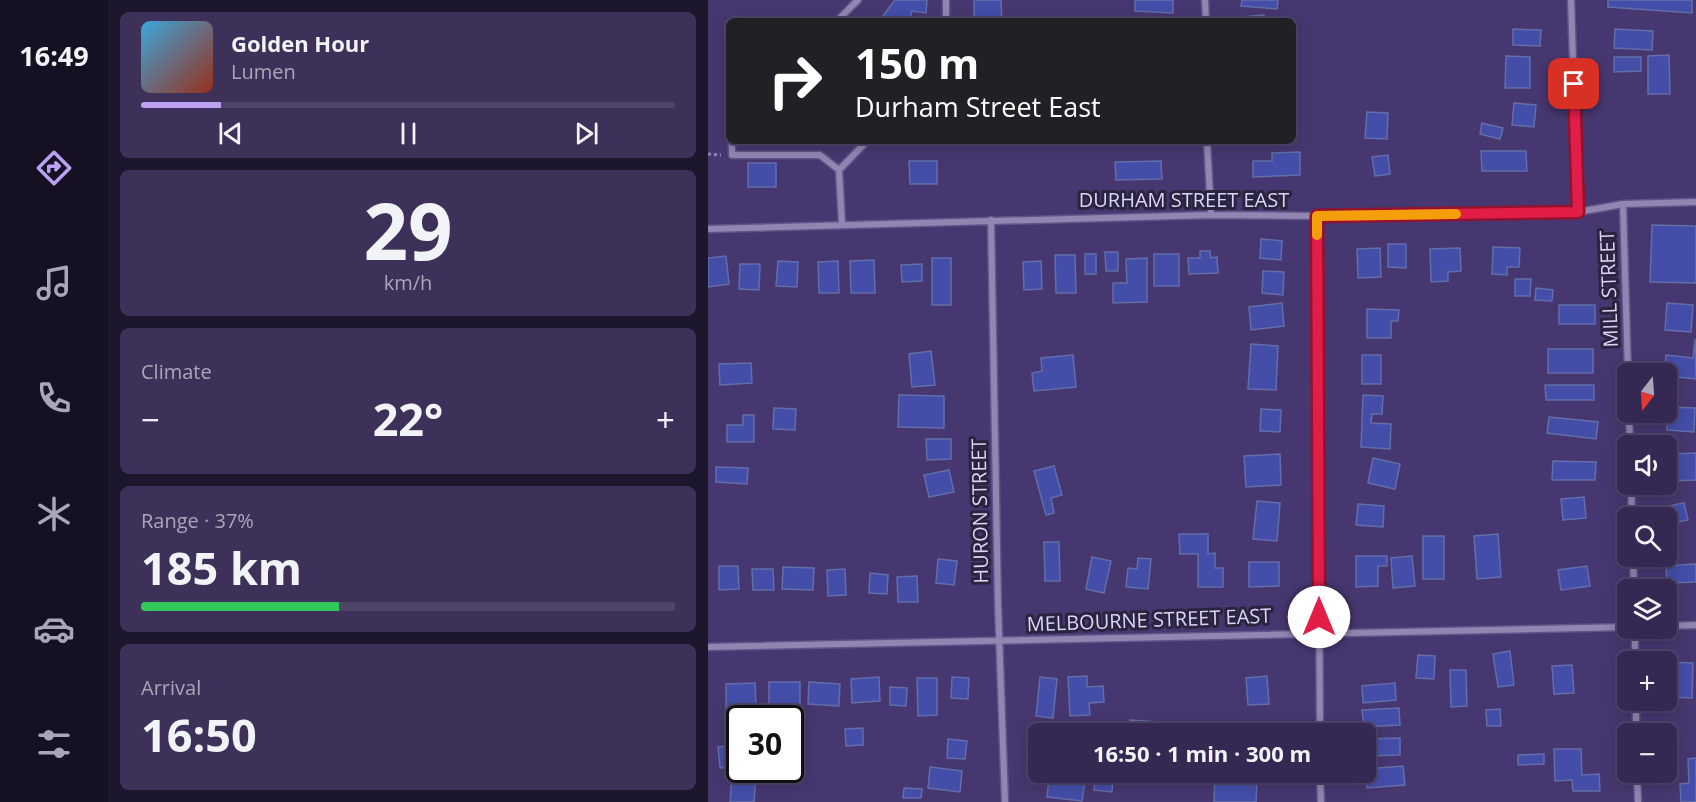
<!DOCTYPE html>
<meta charset="utf-8">
<style>
body{margin:0;font-family:"Open Sans",sans-serif;background:#3d315a;color:#f1f3f6;height:100vh;display:flex;flex-direction:column;font-size:22px;white-space:nowrap}
*{box-sizing:border-box;margin:0}
p{font-size:20px;color:#aaa6b8}
.icon{flex:none;width:33px;height:33px;fill:none;stroke:currentColor;stroke-width:2;stroke-linecap:round;stroke-linejoin:round}
.map{position:relative;flex:1;overflow:hidden}
.drawer{display:flex;flex-direction:column;gap:12px;padding:12px;background:#1d172e;width:600px}
.drawer>*{flex:none}
.top-card{position:absolute;left:18px;top:18px;width:570px;height:126px;border-radius:9px;box-shadow:0 3px 15px #0003,0 0 0 2px #4f456b;background:#202124;color:#fff;overflow:hidden}
.needle{width:39px;rotate:197deg}
.fabs{position:absolute;left:909px;top:363px;display:grid;gap:12px}
.fabs a{display:grid;place-items:center;width:60px;height:60px;border-radius:9px;background:#352954;box-shadow:0 3px 15px #0003,0 0 0 2px #4f456b;font-size:30px}
.speed{position:absolute;left:18px;top:705px;display:flex;gap:12px;font-size:30px;font-weight:700;text-align:center}
.speed>*{display:grid;place-content:center;width:78px;height:78px;border-radius:50%;background:#352954;box-shadow:0 3px 15px #0003,0 0 0 2px #4f456b;line-height:1}
.speed .limit{border:3px solid #111;border-radius:9px;background:#fff;color:#111}
.pin{position:absolute;display:grid;place-items:center;width:51px;height:51px;color:#fff;margin:-26px;border-radius:12px;box-shadow:0 3px 9px #0006}
.me{position:absolute;width:66px;margin:-33px;rotate:0deg;stroke-linejoin:round;filter:drop-shadow(0 0 4px #0008)}
.turn{display:flex;align-items:center;gap:21px;height:126px;padding:0 30px;font-size:27px}
.turn .icon{width:78px;height:78px;stroke-width:2.5}
.turn b{display:block;font-size:42px;line-height:51px}
.big{font-size:45px;font-weight:700;line-height:1.1}
.drawer .widget{flex:1;display:flex;flex-direction:column;justify-content:center;gap:9px;min-width:0;padding:0 21px;border-radius:9px;background:#3d315a}
.drawer .dial{align-items:center;gap:0}
.dial b{font-size:78px;line-height:1}
.song{display:flex;align-items:center;gap:18px}
.cover{width:72px;height:72px;border-radius:9px;background:linear-gradient(135deg,hsl(200 70% 55%),hsl(10 70% 35%))}
.played{height:6px;border-radius:3px;background:linear-gradient(90deg,#bca0f2 15%,#4f456b 15%)}
.keys{display:flex;justify-content:space-around;direction:ltr}
.heat{display:flex;justify-content:space-between;align-items:center;font-size:33px;direction:ltr}
.charge{height:9px;border-radius:4px;background:linear-gradient(90deg,#34c759 37%,#4f456b 0)}
.trip{position:absolute;left:320px;top:723px;width:348px;height:60px;border-radius:9px;background:#352954;box-shadow:0 3px 15px #0003,0 0 0 2px #4f456b;font-weight:700;line-height:60px;text-align:center}
main{display:flex;flex:1;min-height:0}
.dock{display:flex;flex-direction:column;width:108px;justify-content:space-around;align-items:center;background:#151022;color:#aaa6b8}
.dock .icon{width:42px;height:42px}
.dock .selected{color:#bca0f2}
.dock b{font-size:27px;color:#f1f3f6}
.map>svg:first-child{display:block}
.building{fill:#444ea9;stroke:#626daa;stroke-width:1.5}
.lines{fill:none;stroke-linecap:round;stroke-linejoin:round}
.minor-casing{stroke:#625388;stroke-width:9}
.path{stroke:#9084b3;stroke-width:3;stroke-dasharray:3 3;stroke-linecap:butt}
.minor{stroke:#9086b2;stroke-width:6}
.route-casing{stroke:#92132f;stroke-width:15}
.route{stroke:#e11d48;stroke-width:10}
.slow{stroke:#f59e0b;stroke-width:10}
.labels{text-anchor:middle;stroke-width:6;stroke-linejoin:round;paint-order:stroke}
.street-label{font-size:20px;fill:#dbd4f7;stroke:#2b243f}
</style>
<main>
<nav class="dock">
<b>16:49</b>
<svg class="icon selected" aria-label="directions" viewBox="0 0 24 24"><path d="M12 3l9 9-9 9-9-9zM9 14v-3h6M13 9l2 2-2 2"/></svg>
<svg class="icon" aria-label="music" viewBox="0 0 24 24"><path d="M9 18V5l10-2v13"/><circle cx="6" cy="18" r="3"/><circle cx="16" cy="16" r="3"/></svg>
<svg class="icon" aria-label="phone" viewBox="0 0 24 24"><path d="M5 4h4l2 5-3 2q2 4 5 5l2-3 5 2v4C11 20 4 13 5 4z"/></svg>
<svg class="icon" aria-label="climate" viewBox="0 0 24 24"><path d="M12 3v18M4 7l16 10M4 17L20 7"/></svg>
<svg class="icon" aria-label="car" viewBox="0 0 24 24"><path d="M5 17H2v-5l4-1 3-4h7l3 4 3 1v5h-3M9 17h6M6 11h13"/><circle cx="7" cy="17" r="2"/><circle cx="17" cy="17" r="2"/></svg>
<svg class="icon" aria-label="filters" viewBox="0 0 24 24"><path d="M4 7h16M4 17h16"/><circle cx="9" cy="7" r="2"/><circle cx="15" cy="17" r="2"/></svg>
</nav>
<section class="drawer">
<div class="widget">
<div class="song"><i class="cover"></i><div><b>Golden Hour</b><p>Lumen</p></div></div>
<div class="played"></div>
<div class="keys"><svg class="icon" aria-label="previous" viewBox="0 0 24 24"><path d="M18 5L8 12l10 7zM5 5v14"/></svg><svg class="icon" aria-label="pause" viewBox="0 0 24 24"><path d="M8 5v14M16 5v14"/></svg><svg class="icon" aria-label="next" viewBox="0 0 24 24"><path d="M6 5l10 7-10 7zM19 5v14"/></svg></div>
</div>
<div class="widget dial"><b>29</b><p>km/h</p></div>
<div class="widget"><p>Climate</p>
<div class="heat"><a>−</a><b class="big">22°</b><a>+</a></div>
</div>
<div class="widget"><p>Range · 37%</p><b class="big">185 km</b><div class="charge"></div></div>
<div class="widget"><p>Arrival</p><b class="big">16:50</b></div>
</section>
<div class="map">
<svg width="988" height="802" viewBox="0 0 988 802">
<rect width="100%" height="100%" fill="#473770"/>
<path class="building" d="M187,0H219L218,13L204,11L201,21H171Z
M266,0H293L294,21H266Z
M427,0H465V13L427,11Z
M534,0H570L569,9L533,6Z
M900,0H984V13L900,7Z
M556,15L557,21H533V17Z
M805,29L833,30L832,46L805,45Z
M907,29L945,31L944,50L906,48Z
M961,55L962,94H940V56Z
M798,56L822,57V88H797Z
M906,57H933V71L906,72Z
M806,103L828,105L826,127L804,125Z
M659,112L680,113L679,139L657,138Z
M774,123L795,128L792,139L772,134Z
M773,151H818L819,171H774Z
M592,152V175L545,177V161H564V153Z
M680,155L682,174L667,176L664,157Z
M201,161H229V184H202Z
M453,161L454,179L408,180L407,162Z
M40,163H68V187H40Z
M944,225L988,226V283L942,282Z
M553,239L574,241L573,260L552,258Z
M680,244H698V268L680,267Z
M785,247L812,248L811,267H799V275L784,274Z
M672,248L673,277L650,278L649,249Z
M752,248L753,271L740,272V281L723,282L722,249Z
M492,251H502L503,258L509,257L510,273L481,274L480,258H492Z
M397,252H410V271H398Z
M377,254H388V274H377Z
M446,254H471V286H446Z
M347,255H367L368,293H348Z
M18,256L21,284L0,287V258Z
M224,258H243V305H224Z
M439,258V302L405,303V283H419L418,259Z
M166,260L167,293H143L142,261Z
M70,261L90,262L89,287L68,286Z
M130,261L131,293H111L110,262Z
M333,261L334,289L316,290L315,262Z
M32,264H52L51,290L31,289Z
M214,264V281L194,282L193,265Z
M555,271L576,272L575,295L554,293Z
M807,279H823L822,296H807Z
M828,288L845,290L844,301L827,300Z
M574,303L576,326L543,330L541,307Z
M959,303L985,305L983,332L957,330Z
M851,305H887V324H851Z
M659,309L691,310L690,321H683V338H659Z
M987,339L988,379L958,376L956,374L958,355L985,358Z
M543,344L570,346L568,390L540,389Z
M840,349H885V373H840Z
M223,351L227,385L204,387L201,354Z
M365,355L368,387L326,391L324,373L334,371L333,358Z
M654,355H673V384H654Z
M43,363L44,383L12,385L11,364Z
M837,385H886V400H838Z
M191,395L236,396V428L190,427Z
M655,395L675,396L674,414H664L663,423L683,424L682,449L653,447Z
M960,407L987,408L986,432L959,430Z
M66,408L88,409L87,430L65,429Z
M553,409L573,410L572,432L552,431Z
M35,415H46V442H19V425H35Z
M841,417L890,422L888,439L839,433Z
M218,439H243V459L219,460Z
M988,453V480L961,481L960,454Z
M572,454L573,485L538,487L536,456Z
M665,458L692,464L687,489L660,483Z
M845,461L888,462L887,480H844Z
M346,466L354,495L343,498L346,513L338,515L326,471Z
M8,467L40,468L39,484L8,482Z
M241,470L246,492L221,497L216,475Z
M876,497L878,518L855,520L853,499Z
M549,501L572,503L569,541L545,539Z
M976,503L980,520L960,524L956,507Z
M650,504L676,506L675,527L648,525Z
M471,534H500V554L507,553V568H515V587H490V554H472Z
M790,534L793,577L769,579L766,536Z
M715,536H736V579H715Z
M336,542H351L352,581H337Z
M648,556H679V566H670V586L648,587Z
M704,556L707,586L685,588L683,558Z
M384,557L403,561L396,593L378,589Z
M430,558L443,559L440,589L418,587L420,568L429,569Z
M230,559L249,561L246,585L228,583Z
M541,562H571V586L541,587Z
M988,564V582L959,583L958,566Z
M11,566H30L31,589L11,590Z
M879,566L882,586L853,590L850,570Z
M75,567L106,568L105,590L74,589Z
M44,569H65L66,590H45Z
M137,569L138,595L120,596L119,570Z
M162,573L180,575L179,594L161,593Z
M209,576L210,602H190L189,577Z
M802,651L806,685L790,687L785,654Z
M710,655L727,656L726,679L708,678Z
M960,662L985,663L984,698L959,697Z
M864,665L866,693L846,694L844,666Z
M742,670H758L759,706L743,707Z
M379,676V687L395,686L396,702L381,703L382,715L362,716L360,677Z
M559,676L561,704L540,705L538,678Z
M171,677L172,701L144,703L143,679Z
M244,677L261,678L260,699L243,698Z
M332,677L349,679L345,718L328,716Z
M209,678H229V715L210,716Z
M61,682H92V706H61Z
M101,682L132,684L131,706L100,704Z
M47,683L48,707H18V684Z
M687,683L688,700L655,703L654,686Z
M182,687L199,688L198,706L182,705Z
M691,708L692,725L656,727L654,710Z
M792,709L793,726H779L778,710Z
M422,720L451,722V734H422Z
M155,728V745L138,746L137,729Z
M692,738V755L657,756V739Z
M240,739L259,741L257,759L239,758Z
M32,745V767L12,768L10,747Z
M846,749H873L874,775L891,774L892,791H865L864,780L847,781Z
M836,754V764L810,765V755Z
M988,758V802H973L972,784L981,783L980,759Z
M695,766L697,785L659,788L658,769Z
M222,767L254,771L252,792L220,788Z
M507,772H538V779H549L548,802H506Z
M24,774L48,776L46,802H22Z
M387,776L405,778L404,792L386,790Z
M341,777L377,781L374,801L339,797Z
M196,788L214,789L213,798H195Z"/>
<g class="lines">
<defs>
<path id="minor" d="M238,0V21
M497,0L498,21
M863,0L870,212
M129,21L150,0
M24,141V155H112L131,170L134,224
M499,141L503,215
M131,170L159,141
M915,204L920,374
M609,216L612,734
M283,220L290,604L297,802
M0,229L503,215L609,216L870,212L915,204L988,202
M921,412L922,446
M923,484L924,518
M925,556L926,590
M958,626L988,625
M927,628V662
M0,647L920,627
M928,700V734
M612,772L613,802
M929,772L930,802"/>
</defs>
<use href="#minor" class="minor-casing"/>
<path class="path" d="M0,154L13,155"/>
<use href="#minor" class="minor"/>
</g>
<g class="lines">
<defs>
<path id="route" d="M611,617L609,216L870,212L866,84"/>
</defs>
<use href="#route" class="route-casing"/>
<use href="#route" class="route"/>
<path class="slow" d="M609,235V216L748,214"/>
</g>
<g class="labels">
<g class="street-label">
<text x="476" y="207">DURHAM STREET EAST</text>
<text transform="translate(901 289) rotate(-92)" y="7">MILL STREET</text>
<text transform="translate(272 511) rotate(-91)" y="7">HURON STREET</text>
<text transform="translate(441 620) rotate(-2)" y="7">MELBOURNE STREET EAST</text>
</g>
</g>
</svg>
<div class="fabs">
<a><svg class="needle" viewBox="-14 -14 28 28"><path d="M0-13l5 13h-10z" fill="#e53935"/><path d="M0 13l5-13h-10z" fill="#aaa6b8"/></svg></a>
<a><svg class="icon" aria-label="sound" viewBox="0 0 24 24"><path d="M4 9h4l5-4v14l-5-4H4zM17 9q2 3 0 6"/></svg></a>
<a><svg class="icon" aria-label="search" viewBox="0 0 24 24"><circle cx="10" cy="10" r="6"/><path d="M15 15l6 6"/></svg></a>
<a><svg class="icon" aria-label="layers" viewBox="0 0 24 24"><path d="M12 4l9 5-9 5-9-5zM3 14l9 5 9-5"/></svg></a>
<a>+</a>
<a>−</a>
</div>
<div class="speed"><div class="limit">30</div></div>
<div class="pin" style="left:866px;top:84px;background:#d93025"><svg class="icon" aria-label="arrive" viewBox="0 0 24 24"><path d="M6 21V4h12l-3 4 3 4H6"/></svg></div>
<svg class="me" style="left:611px;top:617px" viewBox="-20 -20 40 40"><circle r="19" fill="#fff"/><path d="M0-13L10 11 0 6-10 11z" fill="#e11d48"/></svg>
<div class="trip">16:50 · 1 min · 300 m</div>
<div class="top-card">
<div class="turn"><svg class="icon" aria-label="right" viewBox="0 0 24 24"><path d="M7 20v-9h11M14 6l5 5-5 5"/></svg><div><b>150 m</b>Durham Street East</div></div>
</div>
</div>
</main>
